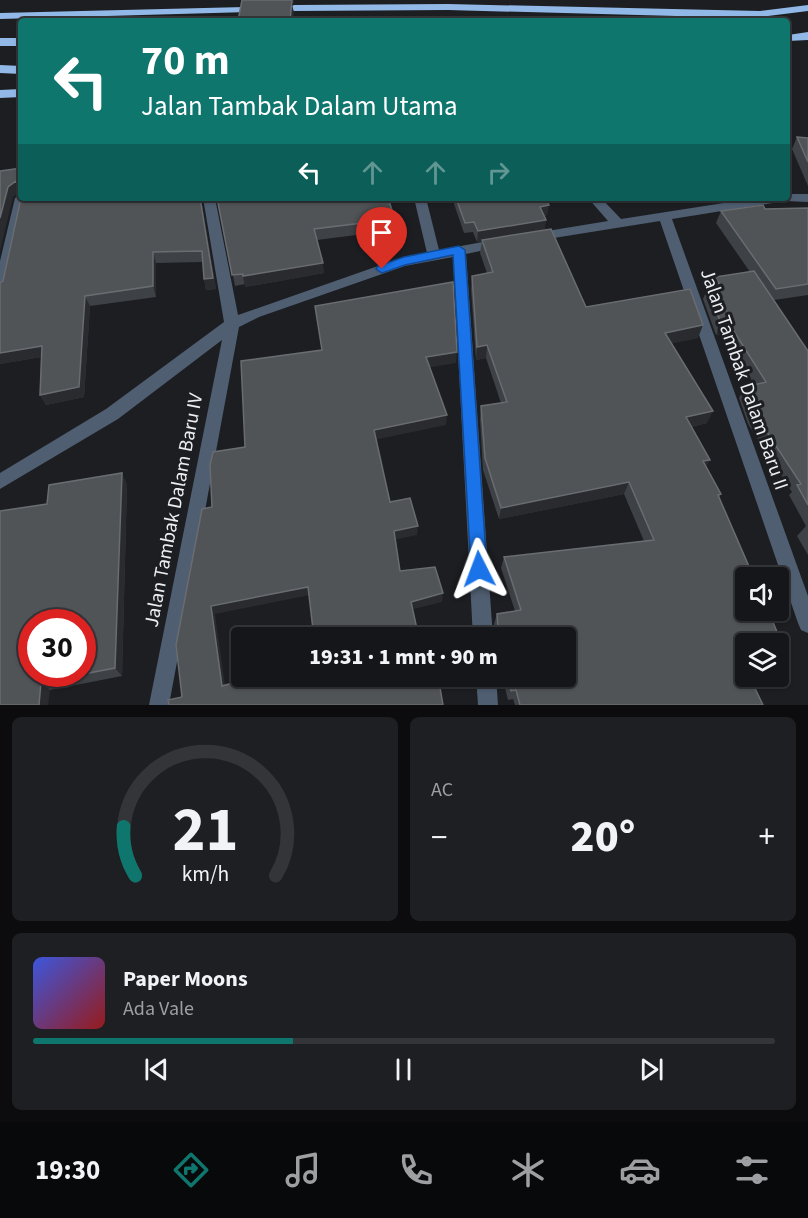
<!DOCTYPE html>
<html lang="id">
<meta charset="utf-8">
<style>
body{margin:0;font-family:"Source Sans 3",sans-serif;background:#1e1f23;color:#f1f3f6;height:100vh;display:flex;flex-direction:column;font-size:22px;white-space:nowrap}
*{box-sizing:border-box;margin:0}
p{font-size:20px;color:#9d9fa2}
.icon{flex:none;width:33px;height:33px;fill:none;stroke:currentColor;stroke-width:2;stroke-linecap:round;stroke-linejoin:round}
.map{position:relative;height:705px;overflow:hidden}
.side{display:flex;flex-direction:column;gap:12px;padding:12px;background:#0c0c0e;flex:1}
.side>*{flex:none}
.guide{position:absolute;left:18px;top:18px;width:772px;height:183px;border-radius:6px;box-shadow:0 2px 4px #0004,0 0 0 2px #343539;background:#0f766e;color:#fff;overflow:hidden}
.fabs{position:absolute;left:735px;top:567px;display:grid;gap:12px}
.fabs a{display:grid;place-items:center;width:54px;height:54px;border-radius:6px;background:#15161a;box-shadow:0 2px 4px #0004,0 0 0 2px #343539;font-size:30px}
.speed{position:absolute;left:18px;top:609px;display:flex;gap:12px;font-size:30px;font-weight:700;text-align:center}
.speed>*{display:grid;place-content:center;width:78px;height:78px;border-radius:50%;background:#15161a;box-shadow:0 2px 4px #0004,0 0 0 2px #343539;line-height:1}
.speed .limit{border:9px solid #d22;background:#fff;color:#111}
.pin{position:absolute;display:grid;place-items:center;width:51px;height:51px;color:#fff;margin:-62px -26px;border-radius:50% 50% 50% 0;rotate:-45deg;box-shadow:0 0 6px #0007}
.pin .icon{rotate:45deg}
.me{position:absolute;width:66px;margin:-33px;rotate:357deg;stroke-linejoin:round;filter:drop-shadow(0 0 4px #0008)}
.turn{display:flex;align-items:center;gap:21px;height:126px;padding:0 24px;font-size:27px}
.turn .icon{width:78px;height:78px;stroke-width:2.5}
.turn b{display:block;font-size:42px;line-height:51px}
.lanes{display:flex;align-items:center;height:57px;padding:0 24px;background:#0003;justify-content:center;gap:30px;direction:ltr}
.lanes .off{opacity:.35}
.big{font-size:45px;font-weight:800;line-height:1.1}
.side .widget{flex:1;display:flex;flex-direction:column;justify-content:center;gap:9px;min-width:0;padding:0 21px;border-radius:9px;background:#1e1f23}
.side .dial{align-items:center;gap:0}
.dial svg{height:156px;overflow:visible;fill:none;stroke:#343539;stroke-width:7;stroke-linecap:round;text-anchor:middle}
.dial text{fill:#f1f3f6;stroke:none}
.song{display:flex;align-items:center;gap:18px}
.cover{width:72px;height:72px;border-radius:9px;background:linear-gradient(135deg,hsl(230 70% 55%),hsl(0 70% 35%))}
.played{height:6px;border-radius:3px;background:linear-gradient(90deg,#0f766e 35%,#343539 35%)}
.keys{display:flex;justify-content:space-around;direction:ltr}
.heat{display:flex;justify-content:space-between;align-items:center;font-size:33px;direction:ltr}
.side .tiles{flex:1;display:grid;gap:12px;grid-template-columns:1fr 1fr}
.widget:last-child{grid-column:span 2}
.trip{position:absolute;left:231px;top:627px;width:345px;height:60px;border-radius:6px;background:#15161a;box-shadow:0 2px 4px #0004,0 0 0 2px #343539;font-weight:800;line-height:60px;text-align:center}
.dock{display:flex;height:96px;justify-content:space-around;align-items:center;background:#08090a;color:#9d9fa2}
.dock .icon{width:42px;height:42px}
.dock .on{color:#0f766e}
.dock b{font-size:27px;color:#f1f3f6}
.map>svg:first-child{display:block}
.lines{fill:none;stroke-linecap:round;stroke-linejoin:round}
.street{fill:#4f5e71;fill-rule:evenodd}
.highway{fill:#92b8e7;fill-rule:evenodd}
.wall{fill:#3e4145}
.shaded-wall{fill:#292b2f}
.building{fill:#515457;stroke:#696c70;stroke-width:1.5;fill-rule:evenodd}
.route{fill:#1a73e8;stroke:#114b97;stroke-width:1.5}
.labels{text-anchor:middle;stroke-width:6;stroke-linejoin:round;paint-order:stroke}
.street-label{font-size:20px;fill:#eceef1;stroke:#1c1e22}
</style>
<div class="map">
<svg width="808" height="705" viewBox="0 0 808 705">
<rect width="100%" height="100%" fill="#1c1e22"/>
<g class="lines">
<path class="street" d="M21,194V198H27L7,291L0,296V261L15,198Z
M788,194H808V202L785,201L672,219L808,596V633L801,630L798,623L660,221L535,241L528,237L535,233L608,221L588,198H601L621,219L756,198H788Z
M203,198H215L238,315L398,259L427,253L414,198H426L439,250L499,239L504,240L506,243L504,246L466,254L493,638H473L453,257L405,266L259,317L239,327L169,705H149L222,340L118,419L0,489V473L106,409L224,322Z
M476,676H496L498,705H478Z"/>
<path class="highway" d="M448,4L760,11L808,5V11L751,18L448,10L294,11L288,8L294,5Z
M245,7L251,10L249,12L0,19V13Z
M808,32V40L788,41V35Z
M0,38H21V46H0Z
M0,65L21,66V74L0,73Z
M21,89V97L0,98V90Z"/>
</g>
<path class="wall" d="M797,137L808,138V186L792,149Z
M201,198L216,289L206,290L204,279L203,262L156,263V297L90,306L84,397L46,405L40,395L41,357L0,364V283Z
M217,198L395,219V230L317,240L324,273L245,287V284L235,286Z
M452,198H545L547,215L544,216L546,220L544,230L586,307L698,338L671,343L707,423L691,427L706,466L721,494L719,497L784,649L778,654V644H746V661L742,662L763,705H515L513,699L508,700L502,676H566V638H494L495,633L494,624L497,614L515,611L501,568L504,557L644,541L624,494L499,519L483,470L480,419L481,406L501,403L486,358L476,360L471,289L472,276L487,273L480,253L482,241L477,242L473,232L464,233Z
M808,208V295L774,300L808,351V555L797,536L806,526L789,495L792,492L748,424L739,398L745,387L754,384L723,334L716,335L703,299L708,287H711L715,277L750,272L716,223L721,211L765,209Z
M127,484L122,676L50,690L0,705Z"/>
<path class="shaded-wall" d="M285,0H294V3L292,4L294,13L293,21H290Z
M16,181L21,192L13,197L0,251V218L8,187Z
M200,198H201L216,289L206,290L204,279Z
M549,205L547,215L538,217L540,207Z
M546,220L544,230L477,242L478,231Z
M153,252L156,263V297L153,286Z
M323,263L324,273L245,287L243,276Z
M85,296L90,306L84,397L46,405L40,395Z
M728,322L723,334L716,335L721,324Z
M703,325L698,338L660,346L665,333Z
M487,345L486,358L476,360L477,347Z
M42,346L47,356L0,364V353Z
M457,352L456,363L426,368V357Z
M713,411L707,423L680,429L686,417Z
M447,415L446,425L374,440V430Z
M710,460L703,472V461Z
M122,473L127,484L122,676L115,668Z
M629,482L624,494L499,519L501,508Z
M418,526L417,535L394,540V531Z
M308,587L310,595L215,614L226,693L222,686L211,606Z
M443,593L442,602L410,610L411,602Z
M41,682L50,690L48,705H39Z"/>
<path class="building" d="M242,0H292L290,21H238Z
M797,137L808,138V162Z
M21,168V186L18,185L16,181L8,187L0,218V171Z
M21,198H200L213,278L204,279L202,251L153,252V286L85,296L79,387L40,395L42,346L0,353V283L3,281Z
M217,198H388L395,219L314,229L323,263L243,276V274L232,275Z
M456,198H545L549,205L540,207L546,220L478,231L474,222L465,223Z
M763,205L765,209L808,208V284L776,289L721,211Z
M551,229L586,307L690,289L703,325L665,333L713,411L686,417L710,460L703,461L721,494L718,495L754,578H746V610H768L784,649H778V644H746V653L739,654L746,668V676H749L763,705H520L516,690L511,691L507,676H566V638H497L495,631L498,628L497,614L521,610L504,557L654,540L629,482L501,508L485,458L481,406L507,402L487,345L477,347L472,276L493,272L482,240Z
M754,271L808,351V505L797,485L801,484L755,414L745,387L766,382L728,322L721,324L708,287L720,285L715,277Z
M453,282L457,352L426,357L447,415L374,430L390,502L410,498L418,526L394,531L400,571L435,567L443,593L411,602L419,638H314L308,587L211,606L222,686L257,676H438L443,705H169L168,700L182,697L176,645L202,509L212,507L210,465L213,452L245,447L241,361L322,350L315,306Z
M122,473L115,668L41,682L39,705H0V511L47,504L49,485ZM32,622H82V674H32Z"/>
<path class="route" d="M459,246L465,250L487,569L485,575L479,577L473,575L471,569L453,255L405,265L382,273L376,269L378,266L404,257Z"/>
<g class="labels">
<g class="street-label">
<text transform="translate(745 379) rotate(71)" y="7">Jalan Tambak Dalam Baru II</text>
<text transform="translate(173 510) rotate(-79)" y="7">Jalan Tambak Dalam Baru IV</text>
</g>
</g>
</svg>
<div class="fabs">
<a><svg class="icon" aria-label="sound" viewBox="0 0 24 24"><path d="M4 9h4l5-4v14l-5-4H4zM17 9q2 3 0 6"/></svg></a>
<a><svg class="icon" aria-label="layers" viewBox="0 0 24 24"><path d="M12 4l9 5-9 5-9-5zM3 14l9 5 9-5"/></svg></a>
</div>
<div class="speed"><div class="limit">30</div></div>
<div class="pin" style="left:382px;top:269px;background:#d93025"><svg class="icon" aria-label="arrive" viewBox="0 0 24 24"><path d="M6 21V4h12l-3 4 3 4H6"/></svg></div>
<svg class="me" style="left:479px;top:569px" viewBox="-20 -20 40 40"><path d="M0-17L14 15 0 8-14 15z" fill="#1a73e8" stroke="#fff" stroke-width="4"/></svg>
<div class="trip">19:31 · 1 mnt · 90 m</div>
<div class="guide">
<div class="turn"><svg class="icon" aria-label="left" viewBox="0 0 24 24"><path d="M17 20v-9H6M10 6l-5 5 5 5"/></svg><div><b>70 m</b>Jalan Tambak Dalam Utama</div></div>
<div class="lanes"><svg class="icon" aria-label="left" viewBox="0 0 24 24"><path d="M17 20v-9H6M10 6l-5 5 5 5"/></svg><svg class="icon off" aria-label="ahead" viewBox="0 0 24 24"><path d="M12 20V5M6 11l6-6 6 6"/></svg><svg class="icon off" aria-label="ahead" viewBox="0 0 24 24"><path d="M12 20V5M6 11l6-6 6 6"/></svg><svg class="icon off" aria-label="right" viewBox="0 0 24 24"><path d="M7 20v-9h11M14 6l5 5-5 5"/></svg></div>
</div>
</div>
<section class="side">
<div class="tiles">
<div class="widget dial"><svg viewBox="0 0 100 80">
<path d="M14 69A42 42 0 1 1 86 69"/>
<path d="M14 69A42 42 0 0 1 8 44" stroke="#0f766e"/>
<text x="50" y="56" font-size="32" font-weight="700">21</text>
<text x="50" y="72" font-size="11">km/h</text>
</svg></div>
<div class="widget"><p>AC</p>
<div class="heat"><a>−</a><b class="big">20°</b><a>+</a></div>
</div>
<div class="widget">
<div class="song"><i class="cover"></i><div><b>Paper Moons</b><p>Ada Vale</p></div></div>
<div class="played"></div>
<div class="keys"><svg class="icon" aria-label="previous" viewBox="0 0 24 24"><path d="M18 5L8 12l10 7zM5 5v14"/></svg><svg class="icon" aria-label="pause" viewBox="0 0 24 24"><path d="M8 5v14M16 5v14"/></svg><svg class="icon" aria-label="next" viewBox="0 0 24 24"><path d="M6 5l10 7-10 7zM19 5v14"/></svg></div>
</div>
</div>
</section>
<nav class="dock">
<b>19:30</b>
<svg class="icon on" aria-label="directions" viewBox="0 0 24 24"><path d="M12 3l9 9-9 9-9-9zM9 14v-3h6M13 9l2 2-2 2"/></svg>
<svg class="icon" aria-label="music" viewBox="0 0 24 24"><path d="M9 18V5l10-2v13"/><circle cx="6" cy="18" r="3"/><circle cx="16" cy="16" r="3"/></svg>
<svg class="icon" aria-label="phone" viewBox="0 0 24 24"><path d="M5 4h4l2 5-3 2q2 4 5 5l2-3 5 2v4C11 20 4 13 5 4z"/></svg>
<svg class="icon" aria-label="climate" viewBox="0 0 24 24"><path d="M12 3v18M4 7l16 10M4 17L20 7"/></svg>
<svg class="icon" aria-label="car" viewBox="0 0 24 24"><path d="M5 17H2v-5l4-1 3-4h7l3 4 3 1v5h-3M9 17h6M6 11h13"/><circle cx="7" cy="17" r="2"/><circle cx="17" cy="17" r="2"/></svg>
<svg class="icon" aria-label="filters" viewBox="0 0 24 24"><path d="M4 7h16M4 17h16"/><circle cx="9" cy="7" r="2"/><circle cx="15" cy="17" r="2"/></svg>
</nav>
